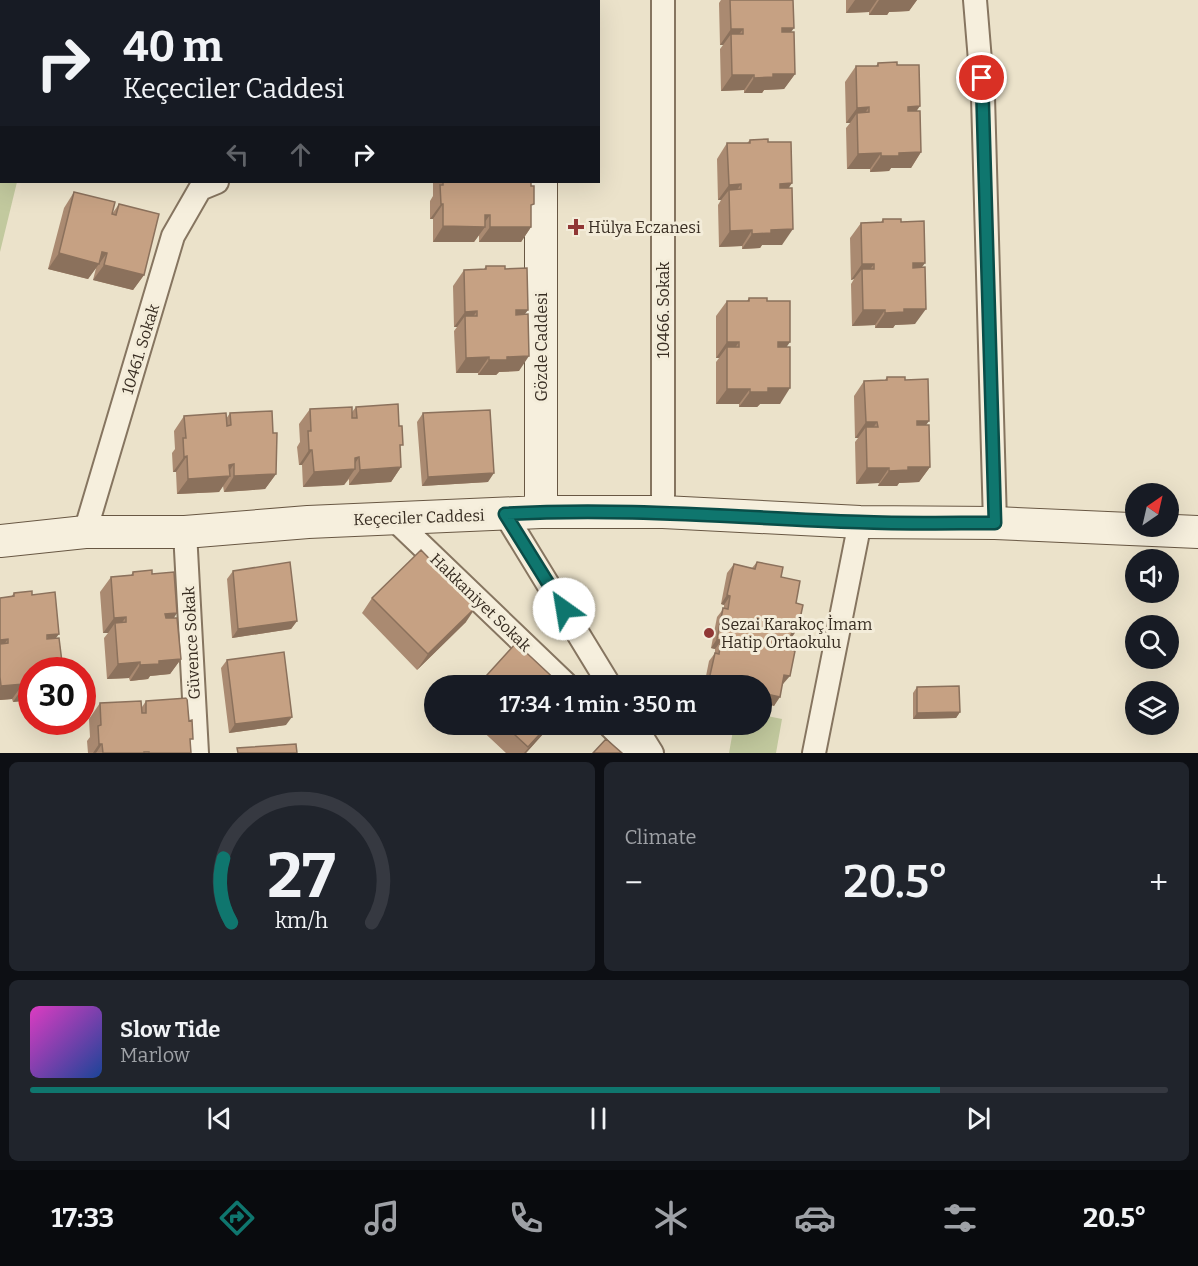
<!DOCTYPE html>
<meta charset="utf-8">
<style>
body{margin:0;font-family:Bitter,serif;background:#20242c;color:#f1f3f6;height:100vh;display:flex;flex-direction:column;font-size:22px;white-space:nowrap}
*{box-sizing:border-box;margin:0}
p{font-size:20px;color:#9ea1a6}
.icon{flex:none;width:33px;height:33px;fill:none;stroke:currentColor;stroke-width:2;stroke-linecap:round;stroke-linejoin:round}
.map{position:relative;height:753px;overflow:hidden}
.side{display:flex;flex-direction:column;gap:9px;padding:9px;background:#0d0f14;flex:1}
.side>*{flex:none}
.hud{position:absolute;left:0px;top:0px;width:600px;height:183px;box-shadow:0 6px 24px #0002;background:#171b24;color:#f1f3f6;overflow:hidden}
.needle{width:39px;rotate:34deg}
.buttons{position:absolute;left:1125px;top:483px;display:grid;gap:12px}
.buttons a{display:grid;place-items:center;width:54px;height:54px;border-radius:50%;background:#171b24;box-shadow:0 6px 24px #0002;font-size:30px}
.speed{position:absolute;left:18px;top:657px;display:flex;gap:12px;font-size:30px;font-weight:700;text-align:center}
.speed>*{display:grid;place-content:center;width:78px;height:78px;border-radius:50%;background:#171b24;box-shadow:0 6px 24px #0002;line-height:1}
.speed .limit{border:9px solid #d22;background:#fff;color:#111}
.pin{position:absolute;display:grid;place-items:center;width:51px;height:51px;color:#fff;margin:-26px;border:3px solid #fff;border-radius:50%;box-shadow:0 2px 6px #0007}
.me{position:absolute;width:66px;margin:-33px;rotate:328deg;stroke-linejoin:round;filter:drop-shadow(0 0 4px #0008)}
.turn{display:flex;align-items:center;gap:21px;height:126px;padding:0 24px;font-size:27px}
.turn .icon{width:78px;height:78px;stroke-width:2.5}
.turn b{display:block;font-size:42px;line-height:51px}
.lanes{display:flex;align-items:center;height:57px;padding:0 24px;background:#0003;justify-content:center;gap:30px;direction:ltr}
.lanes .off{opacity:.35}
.big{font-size:45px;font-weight:600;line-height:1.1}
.side .card{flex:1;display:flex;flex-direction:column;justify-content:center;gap:9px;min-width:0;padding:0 21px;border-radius:9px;background:#20242c}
.side .dial{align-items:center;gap:0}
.dial svg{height:156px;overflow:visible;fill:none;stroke:#363941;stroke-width:7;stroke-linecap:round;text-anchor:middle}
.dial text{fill:#f1f3f6;stroke:none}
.song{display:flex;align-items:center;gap:18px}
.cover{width:72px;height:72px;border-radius:9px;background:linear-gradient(135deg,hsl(310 70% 55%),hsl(220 70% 35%))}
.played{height:6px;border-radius:3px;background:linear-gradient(90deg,#0f766e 80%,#363941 80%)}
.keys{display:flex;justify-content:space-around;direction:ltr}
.heat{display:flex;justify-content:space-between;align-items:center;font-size:33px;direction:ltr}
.side .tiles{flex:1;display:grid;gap:9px;grid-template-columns:1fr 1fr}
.card:last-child{grid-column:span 2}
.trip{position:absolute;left:424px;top:675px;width:348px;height:60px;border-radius:30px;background:#171b24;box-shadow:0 6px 24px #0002;font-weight:600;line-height:60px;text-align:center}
.menu{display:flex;height:96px;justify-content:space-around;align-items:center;background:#090b0e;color:#9ea1a6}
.menu .icon{width:42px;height:42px}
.menu .on{color:#0f766e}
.menu b{font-size:27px;color:#f1f3f6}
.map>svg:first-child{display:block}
.green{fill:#c2c99e}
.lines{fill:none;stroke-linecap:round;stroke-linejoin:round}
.street-casing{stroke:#867560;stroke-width:26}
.secondary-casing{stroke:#685743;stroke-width:34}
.street{stroke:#f6efdd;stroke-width:22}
.secondary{stroke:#f6efdd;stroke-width:32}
.wall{fill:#aa8a71}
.shaded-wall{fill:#8b715c}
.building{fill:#c6a183;stroke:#8b715c;stroke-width:1.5}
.route-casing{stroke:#0a4d48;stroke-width:15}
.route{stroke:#0f766e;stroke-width:10}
.poi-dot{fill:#903735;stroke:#f3ecd9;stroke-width:2}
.labels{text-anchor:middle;stroke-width:6;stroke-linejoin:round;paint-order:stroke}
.poi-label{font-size:16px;fill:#382d22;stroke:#f3ecd9;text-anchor:start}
.street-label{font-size:16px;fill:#382d22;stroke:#f3ecd9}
</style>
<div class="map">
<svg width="1198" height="753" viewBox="0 0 1198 753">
<rect width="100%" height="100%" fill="#ebe2ca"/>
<path class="green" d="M8,0H212V1L9,2Z
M0,61L2,182H17L0,252Z
M762,715L782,719L776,753H729L734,725L762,724Z"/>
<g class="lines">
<defs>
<path id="street" d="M975,0L983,97L995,523
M663,512V0
M505,514L610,686
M394,519L568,686
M85,532L173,236L200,189L217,182
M185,532L197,753
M608,724L637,753
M634,724L652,753
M814,753L860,522"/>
<path id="secondary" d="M542,2V0
M541,182V512
M0,541L85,532H185L308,522L541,512H663L860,522L995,523L1198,532"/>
</defs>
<use href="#street" class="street-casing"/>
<use href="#secondary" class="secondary-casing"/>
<use href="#street" class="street"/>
<use href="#secondary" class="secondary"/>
</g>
<path class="wall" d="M721,0H793L791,32L795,74L784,89L764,90L762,93H744V90L721,91L720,49L723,45H720L719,3Z
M846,0H917L909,11L889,12L887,15H869V12L846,13Z
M878,63L897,65L917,111L921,152L911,168H891L889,171L870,172V169H847L846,128L850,123H846L845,82L856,66H876Z
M750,140L768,142L792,183L788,188L782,245H762L760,248L742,249V246L719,247L718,205L721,200H718L717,159L727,143H747Z
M433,182H531V227L521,242H479V235L474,242H433V219H430V201L433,196Z
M74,192L112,214L119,204L144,275L133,290L93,280L96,268L88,279L48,269L64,208Z
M883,219L901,222L921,267L915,324L895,325L893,328H875V325L852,326L851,284L854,279L851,280L850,238L861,223L881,222Z
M486,266L505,269L525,314L519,371L499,372L496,375H478V373H456L454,331L457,327H454L453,286L464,270L484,269Z
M749,298L767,301L787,347L780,404H760L757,407H739V404H716V362L719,358H716V316L727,301H747Z
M887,377L905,380L926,425L930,467L919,482L899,483L897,486H878L879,483L856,484L855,442L858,438H855L854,396L864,381L885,380Z
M356,407L400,449L401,467L391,482L349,485V479L344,485L303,487L302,465H299L297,447L300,442L299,424L310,409L352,412Z
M230,413L276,474L265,489L224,492L223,486L219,492L177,494L176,472H173L172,453L175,449L174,431L184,416L226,419Z
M423,413L488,482L422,486L417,422Z
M757,562L781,577L796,603L798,628L792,637H791L788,649L783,684L774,706L762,686H704L709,661L715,653V649L711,648L717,617L724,608V605L721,604L727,573L734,564L752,568Z
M233,571L297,621L291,629L232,638L227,579Z
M133,572L152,574L174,618L181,659L170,674L150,676L148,679L130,681L129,678L107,679L104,638L108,633H103L100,592L111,577L131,575Z
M14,593L32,670L31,700L13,702L12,699L0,700V598L11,597Z
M372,598L466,622L417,670L362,613Z
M227,660L286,725L229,733L221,668Z
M917,687L960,712L956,718L913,719V693Z
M146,701L190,743L191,753H88L87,741L90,737L89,719L100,703L142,707Z
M475,724H552L526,753H506Z"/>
<path class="shaded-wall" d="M855,0H877L869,12L846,13Z
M879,0H917L909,11L889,12L887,15H869Z
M782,28H794L783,43Z
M731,29H743L732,44L731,34L723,45H720Z
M773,74H795L784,89L764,90L762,93H744L754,78Z
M732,75H754L744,90L721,91Z
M920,106L909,122L908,107Z
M869,107L858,123L857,113L850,123H846L857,108Z
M921,152L911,168H891L889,171L870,172L881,156L899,153Z
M881,153L870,169H847L858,154Z
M792,183L781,199L780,184Z
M741,184L730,200L729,190L721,200H718L729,185Z
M441,204H443L433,219H430Z
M485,215H490L481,227H485L474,242H433L443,226Z
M490,227H531L521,242H479Z
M793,229L782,245H762L760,248L742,249L752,234L771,230Z
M752,230L742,246L719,247L730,231Z
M102,252L107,253L88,279L48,269L59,253Z
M913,263H925L914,278Z
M862,264H874L863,279L862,269L854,279L851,280Z
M104,265L144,275L133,290L93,280Z
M904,309H926L915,324L895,325L893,328H875L885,313Z
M516,310H528L517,325Z
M863,310H885L875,325L852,326Z
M477,311L466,327L465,316L457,327H454L465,312Z
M727,342H739L728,358L727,347L719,358H716Z
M778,342H790L779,358Z
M529,356L519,371L499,372L496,375H478L489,360L507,357Z
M489,357L478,373H456L466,358Z
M768,388H790L780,404H760L757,407H739L750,392Z
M727,389H750L739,404H716Z
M917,421H929L918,436Z
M866,422H877L867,437L866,427L858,438H855Z
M309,450H312L302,465H299Z
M187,456L176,472H173L184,457Z
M359,457L351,470L355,469L344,485L303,487L314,472L355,458Z
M234,464L225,477L230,476L219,492L177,494L188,479L229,465Z
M401,467L391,482L349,485L360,470Z
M908,467H930L919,482L899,483L897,486H878L889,471Z
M867,468H889L879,483L856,484Z
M494,473L488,482L422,486L428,477Z
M276,474L265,489L224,492L234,476Z
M727,595L730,596L724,605L721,604Z
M476,607L466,622L417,670L428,654Z
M177,613L167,629L165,614Z
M126,617L115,632V623L108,633H103L114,618Z
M297,621L291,629L232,638L238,629Z
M793,627L798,628L792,637L786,636Z
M59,634L48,649L47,635Z
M8,639L0,650V640Z
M717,639L721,641L715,649L711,648Z
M181,659L170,674L150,676L148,679L130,681L140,665L159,661Z
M140,662L129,678L107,679L118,664Z
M784,675L790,676L783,684L778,683Z
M23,684L12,699L0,700V687L1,686Z
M32,686L31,700L13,702L23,687Z
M762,693L780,697L774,706L762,703Z
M960,712L956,718L913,719L917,713Z
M292,717L286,725L229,733L235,724Z
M549,724H552L526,753H524Z
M99,744H102L96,753H93Z"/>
<path class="building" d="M730,0H793L794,28H782V32H794L795,74H773V77L754,78V75H732L731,34H743V29H731Z
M897,62V65H919L920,106L908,107V111H920L921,152L899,153V156H881V153L858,154L857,113L869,112V107L857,108L856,66H878V63Z
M768,139V142H791L792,183L780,184V188H792L793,229L771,230V233L752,234V230L730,231L729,190L741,189V184L729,185L727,143H750V140Z
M443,182H531V186H534V204L531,205V227H490V215H485V227L443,226V204H441L440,185H443Z
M74,192L115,202L112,214L116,215L119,204L159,214L144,275L104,265L107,253L102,252L99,264L59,253Z
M883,219H901V222L924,221L925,263H913V268L925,267L926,309H904V312L885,313V310H863L862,269H874V264H862L861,223L883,222Z
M486,266H505V269L527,268L528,310H516V315L528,314L529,356L507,357V360H489V357L466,358L465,316H477V311L465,312L464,270L486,269Z
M749,298H767V301H790V342H778V347H790V388H768V392H750V389H727V347H739V342H727V301H749Z
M887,377H905V380L928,379L929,421H917V425H929L930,467H908V470L889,471V468H867L866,427H878L877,422H866L864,381L887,380Z
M398,404L399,426H402L403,445H400L401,467L360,470L359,457L355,458V469L314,472L312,450H309L308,431H311L310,409L352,407V418H357L356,407Z
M490,410L494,473L428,477L423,413Z
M272,411L273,433H277L276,474L234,476V464L229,465L230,476L188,479L187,456L184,457L183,438H186L184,416L226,413L227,426L231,425L230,413Z
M421,550L476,607L428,654L372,598Z
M290,562L297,621L238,629L233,571Z
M757,562L783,567L781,577L800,581L796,603L803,605L798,628L793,627L788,649L795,651L790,676L784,675L780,697L762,693V686H717L708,684L715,653L719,654L721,641L717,639L723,608L728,609L730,596L727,595L734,564L755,569Z
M152,570V574L174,572L177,613L165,614L166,618H177L181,659L159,661V664L140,665V662L118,664L115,623L126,622V617L114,618L111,577L133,575V572Z
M32,591V595L55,592L59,634L47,635V639L59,638L63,670H32V686L23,687V684L1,686L0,677V644L8,643V639L0,640V598L14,596V593Z
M516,643L562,686H477Z
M284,652L292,717L235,724L227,660Z
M959,686L960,712L917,713V687Z
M187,698L189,721L192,720L193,739H190L191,753H149V752H144V753H103L102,744H99L98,726L101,725L100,703L141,701L142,713H146V701Z
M503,724H549L528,747Z
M606,739L622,753H593Z
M296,744L297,753H238L237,748Z"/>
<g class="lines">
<defs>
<path id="route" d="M564,609L505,514C623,507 741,518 859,522C904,524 950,523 995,523L982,78"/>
</defs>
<use href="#route" class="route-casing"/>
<use href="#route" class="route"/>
</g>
<g class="poi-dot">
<path d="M573 218h6v6h6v6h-6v6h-6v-6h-6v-6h6z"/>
<circle cx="709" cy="633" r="6"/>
</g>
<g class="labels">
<g class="poi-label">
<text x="588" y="233">Hülya Eczanesi</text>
<text x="721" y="630">Sezai Karakoç İmam<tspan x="721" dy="18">Hatip Ortaokulu</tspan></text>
</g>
<g class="street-label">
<text transform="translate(663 310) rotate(-90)" y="6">10466. Sokak</text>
<text transform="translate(541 347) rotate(-90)" y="6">Gözde Caddesi</text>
<text transform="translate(140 349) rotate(-73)" y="6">10461. Sokak</text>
<text transform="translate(419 517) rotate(-2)" y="6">Keçeciler Caddesi</text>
<text transform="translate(481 602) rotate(44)" y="6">Hakkaniyet Sokak</text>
<text transform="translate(191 643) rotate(-93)" y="6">Güvence Sokak</text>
</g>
</g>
</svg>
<div class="buttons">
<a><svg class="needle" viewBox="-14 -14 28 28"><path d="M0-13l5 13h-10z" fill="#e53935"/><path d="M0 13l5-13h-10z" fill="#9ea1a6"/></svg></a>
<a><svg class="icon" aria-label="sound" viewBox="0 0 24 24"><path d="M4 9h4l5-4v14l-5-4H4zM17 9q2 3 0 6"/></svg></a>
<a><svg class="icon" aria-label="search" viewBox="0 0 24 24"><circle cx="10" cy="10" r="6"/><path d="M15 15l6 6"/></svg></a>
<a><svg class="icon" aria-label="layers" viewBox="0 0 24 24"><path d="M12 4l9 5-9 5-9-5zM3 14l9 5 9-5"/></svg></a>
</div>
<div class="speed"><div class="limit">30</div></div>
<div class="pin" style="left:982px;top:78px;background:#d93025"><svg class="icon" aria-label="arrive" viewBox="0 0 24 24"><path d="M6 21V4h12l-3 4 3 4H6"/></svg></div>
<svg class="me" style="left:564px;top:609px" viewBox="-20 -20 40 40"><circle r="19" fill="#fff"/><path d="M0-13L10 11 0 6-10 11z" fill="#0f766e"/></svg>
<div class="trip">17:34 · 1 min · 350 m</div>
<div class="hud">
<div class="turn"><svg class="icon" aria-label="right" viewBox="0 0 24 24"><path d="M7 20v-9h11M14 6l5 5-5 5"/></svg><div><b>40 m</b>Keçeciler Caddesi</div></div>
<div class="lanes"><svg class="icon off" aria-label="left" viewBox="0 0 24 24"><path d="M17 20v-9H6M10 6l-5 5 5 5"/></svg><svg class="icon off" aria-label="ahead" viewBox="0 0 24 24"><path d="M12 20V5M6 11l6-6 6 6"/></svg><svg class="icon" aria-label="right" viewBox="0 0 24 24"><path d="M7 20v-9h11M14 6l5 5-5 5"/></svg></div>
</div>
</div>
<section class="side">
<div class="tiles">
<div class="card dial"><svg viewBox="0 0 100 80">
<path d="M14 69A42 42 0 1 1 86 69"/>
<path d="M14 69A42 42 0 0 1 10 36" stroke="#0f766e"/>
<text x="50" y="56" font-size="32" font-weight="700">27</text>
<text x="50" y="72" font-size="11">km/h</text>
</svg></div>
<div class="card"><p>Climate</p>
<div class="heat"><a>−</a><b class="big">20.5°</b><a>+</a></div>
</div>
<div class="card">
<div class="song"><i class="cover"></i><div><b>Slow Tide</b><p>Marlow</p></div></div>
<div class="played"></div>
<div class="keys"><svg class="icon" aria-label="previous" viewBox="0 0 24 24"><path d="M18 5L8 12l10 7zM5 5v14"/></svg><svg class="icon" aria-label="pause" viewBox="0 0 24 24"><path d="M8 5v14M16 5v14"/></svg><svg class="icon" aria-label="next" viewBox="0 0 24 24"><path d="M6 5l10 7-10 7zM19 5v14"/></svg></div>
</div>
</div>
</section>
<nav class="menu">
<b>17:33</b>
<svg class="icon on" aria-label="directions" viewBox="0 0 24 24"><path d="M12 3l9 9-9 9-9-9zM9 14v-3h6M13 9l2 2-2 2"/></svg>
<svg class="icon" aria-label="music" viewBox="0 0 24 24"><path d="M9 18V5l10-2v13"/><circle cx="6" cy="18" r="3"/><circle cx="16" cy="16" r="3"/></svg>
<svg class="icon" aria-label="phone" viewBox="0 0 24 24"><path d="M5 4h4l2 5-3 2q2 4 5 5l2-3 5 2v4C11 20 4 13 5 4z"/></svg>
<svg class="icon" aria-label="climate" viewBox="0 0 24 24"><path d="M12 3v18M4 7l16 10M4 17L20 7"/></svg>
<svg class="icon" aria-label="car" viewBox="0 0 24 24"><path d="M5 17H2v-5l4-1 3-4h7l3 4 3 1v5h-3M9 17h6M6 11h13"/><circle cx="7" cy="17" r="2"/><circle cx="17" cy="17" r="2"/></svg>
<svg class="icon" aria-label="filters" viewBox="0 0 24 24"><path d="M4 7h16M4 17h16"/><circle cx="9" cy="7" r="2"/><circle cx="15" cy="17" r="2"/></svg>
<b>20.5°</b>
</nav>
